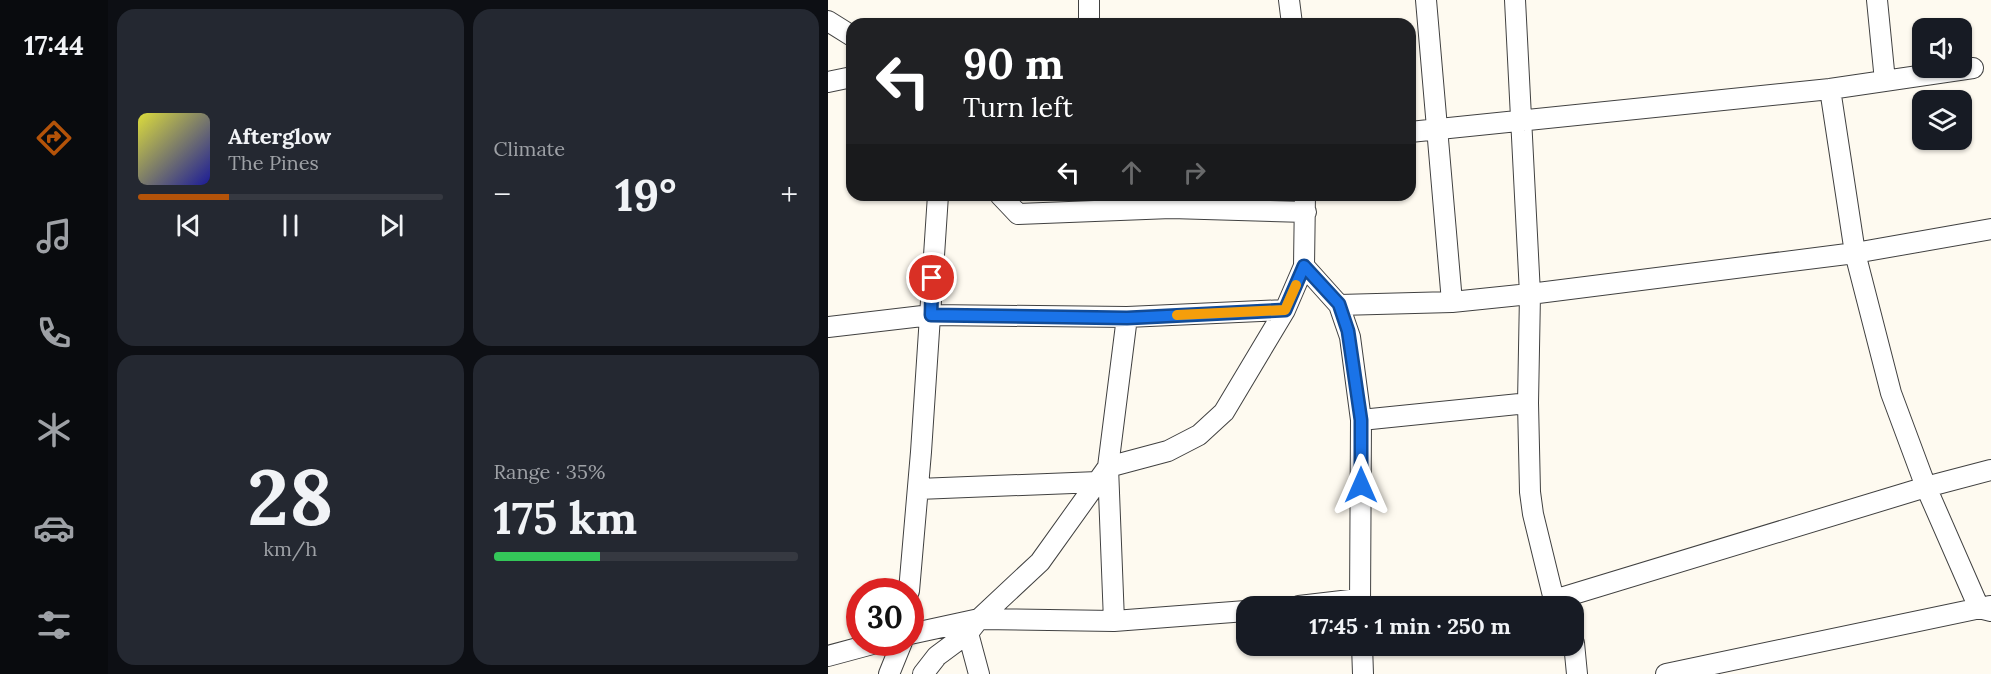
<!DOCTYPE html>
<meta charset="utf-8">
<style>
body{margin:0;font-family:Lora,serif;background:#242831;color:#f1f3f6;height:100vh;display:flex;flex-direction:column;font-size:22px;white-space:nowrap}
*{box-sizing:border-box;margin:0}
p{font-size:20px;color:#9ea1a6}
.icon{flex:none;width:33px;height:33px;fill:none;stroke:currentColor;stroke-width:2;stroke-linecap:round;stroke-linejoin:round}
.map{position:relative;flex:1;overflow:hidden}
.side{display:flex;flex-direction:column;gap:9px;padding:9px;background:#0d0f14;width:720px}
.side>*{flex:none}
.banner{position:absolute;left:18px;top:18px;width:570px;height:183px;border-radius:18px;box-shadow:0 2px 4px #0004;background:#202124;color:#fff;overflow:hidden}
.fabs{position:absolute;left:1084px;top:18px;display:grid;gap:12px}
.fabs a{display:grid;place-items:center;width:60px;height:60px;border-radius:12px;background:#171b24;box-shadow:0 2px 4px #0004;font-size:30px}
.speed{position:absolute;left:18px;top:578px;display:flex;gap:12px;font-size:30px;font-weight:700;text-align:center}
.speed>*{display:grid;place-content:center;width:78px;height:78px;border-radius:50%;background:#171b24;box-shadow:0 2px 4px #0004;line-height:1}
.speed .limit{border:9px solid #d22;background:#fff;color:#111}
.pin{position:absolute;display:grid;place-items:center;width:51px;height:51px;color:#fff;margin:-26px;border:3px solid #fff;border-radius:50%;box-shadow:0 2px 6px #0007}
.me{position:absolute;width:66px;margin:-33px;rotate:0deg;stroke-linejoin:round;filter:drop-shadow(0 0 4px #0008)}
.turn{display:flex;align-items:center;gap:21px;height:126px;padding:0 18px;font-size:27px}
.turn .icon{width:78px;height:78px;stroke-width:2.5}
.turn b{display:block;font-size:42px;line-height:51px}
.lanes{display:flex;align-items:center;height:57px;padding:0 18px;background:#0003;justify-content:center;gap:30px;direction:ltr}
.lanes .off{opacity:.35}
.big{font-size:45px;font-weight:700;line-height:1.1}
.side .card{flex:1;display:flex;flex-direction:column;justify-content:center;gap:9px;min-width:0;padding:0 21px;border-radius:18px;background:#242831}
.side .dial{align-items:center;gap:0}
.dial b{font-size:78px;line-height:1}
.song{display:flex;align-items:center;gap:18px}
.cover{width:72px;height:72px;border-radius:9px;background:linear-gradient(135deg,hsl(60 70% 55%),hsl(240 70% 35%))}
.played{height:6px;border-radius:3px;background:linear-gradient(90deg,#b45309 30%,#363941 30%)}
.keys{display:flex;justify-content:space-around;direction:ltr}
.heat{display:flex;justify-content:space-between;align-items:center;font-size:33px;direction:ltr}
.charge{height:9px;border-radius:4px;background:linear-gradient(90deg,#34c759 35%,#363941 0)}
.side .tiles{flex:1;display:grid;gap:9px;grid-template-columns:repeat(2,1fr)}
.trip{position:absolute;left:408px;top:596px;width:348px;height:60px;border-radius:18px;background:#171b24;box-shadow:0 2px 4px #0004;font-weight:700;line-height:60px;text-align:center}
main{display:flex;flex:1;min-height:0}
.dock{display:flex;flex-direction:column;width:108px;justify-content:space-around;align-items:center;background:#090b0e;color:#9ea1a6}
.dock .icon{width:42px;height:42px}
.dock .on{color:#b45309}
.dock b{font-size:27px;color:#f1f3f6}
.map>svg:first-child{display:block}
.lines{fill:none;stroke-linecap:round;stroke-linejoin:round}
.minor-casing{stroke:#414141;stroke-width:22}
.minor{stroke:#fff;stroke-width:20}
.route-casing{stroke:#114b97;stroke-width:15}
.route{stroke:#1a73e8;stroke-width:10}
.slow{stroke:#f59e0b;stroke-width:10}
</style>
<main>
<nav class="dock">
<b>17:44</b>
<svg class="icon on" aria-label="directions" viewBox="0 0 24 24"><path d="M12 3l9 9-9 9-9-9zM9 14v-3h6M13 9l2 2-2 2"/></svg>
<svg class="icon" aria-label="music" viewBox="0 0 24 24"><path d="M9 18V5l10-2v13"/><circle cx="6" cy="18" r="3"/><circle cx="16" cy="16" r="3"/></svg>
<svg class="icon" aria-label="phone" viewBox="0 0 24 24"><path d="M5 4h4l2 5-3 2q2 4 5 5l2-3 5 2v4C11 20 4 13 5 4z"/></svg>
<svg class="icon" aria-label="climate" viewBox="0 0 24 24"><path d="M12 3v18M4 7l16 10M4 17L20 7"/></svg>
<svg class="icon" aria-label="car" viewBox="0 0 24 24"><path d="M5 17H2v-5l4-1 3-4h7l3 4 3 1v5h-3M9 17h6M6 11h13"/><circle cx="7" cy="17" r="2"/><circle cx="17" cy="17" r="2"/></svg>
<svg class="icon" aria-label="filters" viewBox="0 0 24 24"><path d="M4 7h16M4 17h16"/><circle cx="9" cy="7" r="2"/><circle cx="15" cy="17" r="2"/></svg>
</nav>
<section class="side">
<div class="tiles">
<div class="card">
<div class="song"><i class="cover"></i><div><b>Afterglow</b><p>The Pines</p></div></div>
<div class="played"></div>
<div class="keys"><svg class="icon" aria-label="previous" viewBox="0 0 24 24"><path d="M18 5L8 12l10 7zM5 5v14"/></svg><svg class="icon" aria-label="pause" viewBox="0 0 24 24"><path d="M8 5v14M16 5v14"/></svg><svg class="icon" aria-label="next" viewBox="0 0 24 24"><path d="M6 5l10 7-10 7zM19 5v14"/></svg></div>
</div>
<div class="card"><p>Climate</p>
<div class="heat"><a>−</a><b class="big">19°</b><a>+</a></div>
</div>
<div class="card dial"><b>28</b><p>km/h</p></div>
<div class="card"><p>Range · 35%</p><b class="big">175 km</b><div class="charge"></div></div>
</div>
</section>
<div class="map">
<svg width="1163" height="674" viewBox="0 0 1163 674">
<rect width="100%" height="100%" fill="#fefaf0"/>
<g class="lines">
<defs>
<path id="minor" d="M461,0L464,24
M598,0L624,302
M687,0L702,294L700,403L702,492L705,514L726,600L729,606
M1049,0L1057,81
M0,21L24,36
M261,24V0
M0,82L24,77
M1002,89L1027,253L1063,393L1098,487L1151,608L1163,611
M582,132L1002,89L1145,68
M172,195L190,214L343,208L478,212
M476,266L511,305L522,337L533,420L532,606
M511,305L624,302L702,294L1027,253L1163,229
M0,327L103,315L299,317
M533,420L700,403
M90,489L270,482
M81,591L93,452L110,195
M726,600L1098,487L1163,470
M471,606L531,599
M286,621L280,467L299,317L457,310
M140,633L151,674
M82,634L151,619L286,621L418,611
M746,643L749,674
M534,645L535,674
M0,656L52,642
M61,674L74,642
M95,674L109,656L140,633L151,619L212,562L280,467L340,451L371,435L396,412L457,310L476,266L477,195
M838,674L1162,606"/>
</defs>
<use href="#minor" class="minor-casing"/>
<use href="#minor" class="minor"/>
</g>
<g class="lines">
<defs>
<path id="route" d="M104,278L103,315L299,318L457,310L476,266L511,304L520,331L533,420V485"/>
</defs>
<use href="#route" class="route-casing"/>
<use href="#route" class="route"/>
<path class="slow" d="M349,315L457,310L468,285"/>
</g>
</svg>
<div class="fabs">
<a><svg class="icon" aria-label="sound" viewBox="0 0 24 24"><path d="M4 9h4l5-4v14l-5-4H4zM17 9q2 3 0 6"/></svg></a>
<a><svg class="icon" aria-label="layers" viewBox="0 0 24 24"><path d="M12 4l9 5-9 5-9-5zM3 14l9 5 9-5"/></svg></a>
</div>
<div class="speed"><div class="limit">30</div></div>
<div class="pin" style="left:104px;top:278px;background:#d93025"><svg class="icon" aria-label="arrive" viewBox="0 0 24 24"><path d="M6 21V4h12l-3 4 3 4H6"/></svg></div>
<svg class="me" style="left:533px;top:485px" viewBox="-20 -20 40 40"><path d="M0-17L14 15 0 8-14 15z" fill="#1a73e8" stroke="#fff" stroke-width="4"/></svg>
<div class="trip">17:45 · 1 min · 250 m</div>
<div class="banner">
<div class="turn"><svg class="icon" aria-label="left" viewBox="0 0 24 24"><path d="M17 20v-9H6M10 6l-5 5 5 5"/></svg><div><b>90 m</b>Turn left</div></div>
<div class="lanes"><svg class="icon" aria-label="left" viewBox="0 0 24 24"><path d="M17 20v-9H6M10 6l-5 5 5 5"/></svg><svg class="icon off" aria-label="ahead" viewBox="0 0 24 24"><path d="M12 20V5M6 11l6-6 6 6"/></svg><svg class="icon off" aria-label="right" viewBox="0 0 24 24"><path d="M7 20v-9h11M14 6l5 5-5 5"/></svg></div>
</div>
</div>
</main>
